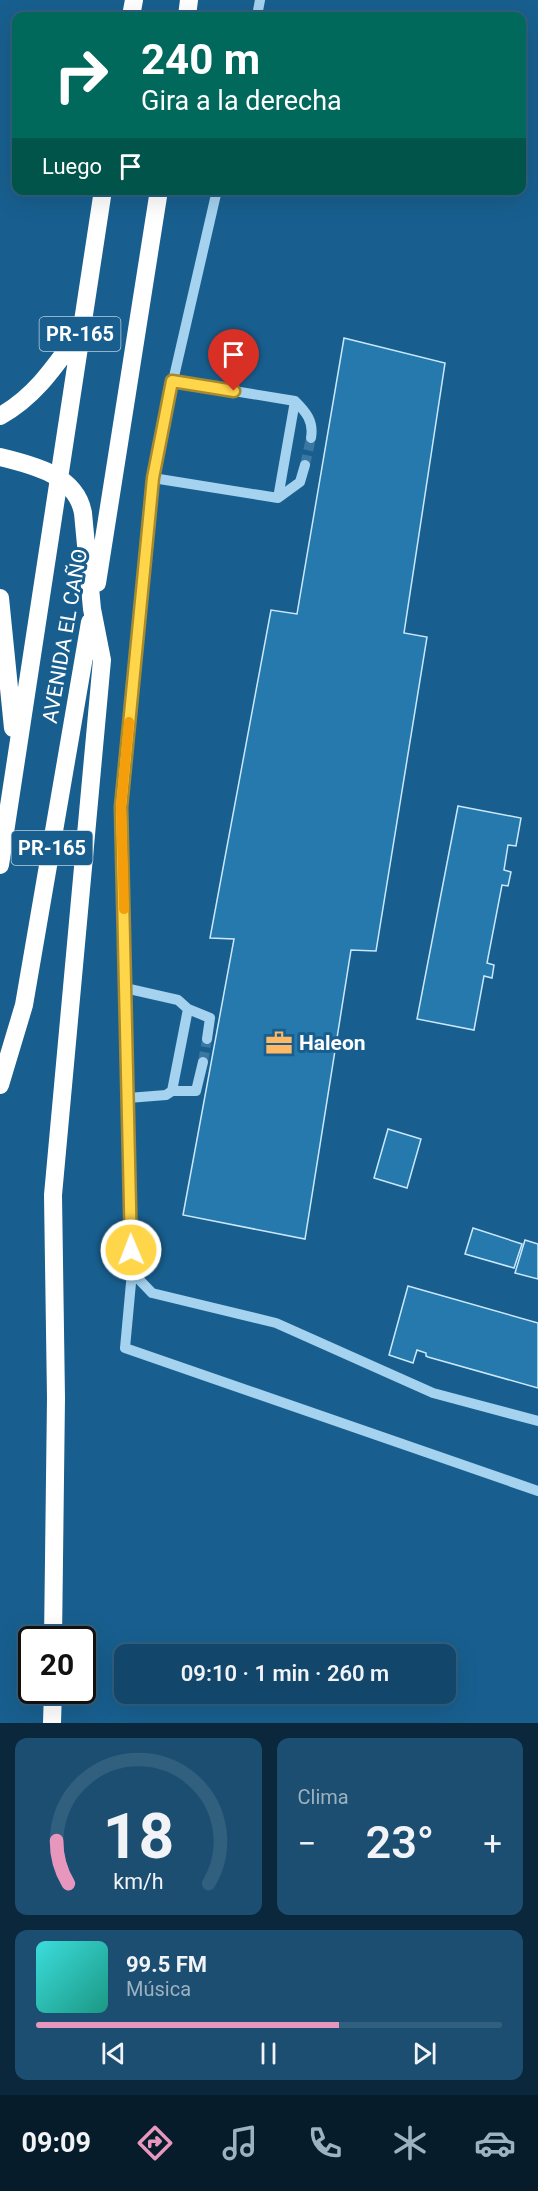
<!DOCTYPE html>
<html lang="es">
<meta charset="utf-8">
<style>
body{margin:0;font-family:Roboto,sans-serif;background:#1b4e71;color:#f1f3f6;height:100vh;display:flex;flex-direction:column;font-size:22px;white-space:nowrap}
*{box-sizing:border-box;margin:0}
p{font-size:20px;color:#9cb2c1}
.icon{flex:none;width:33px;height:33px;fill:none;stroke:currentColor;stroke-width:2;stroke-linecap:round;stroke-linejoin:round}
.map{position:relative;height:1723px;overflow:hidden}
.sheet{display:flex;flex-direction:column;gap:15px;padding:15px;background:#0a273b;flex:1}
.sheet>*{flex:none}
.banner{position:absolute;left:12px;top:12px;width:514px;height:183px;border-radius:12px;box-shadow:0 6px 24px #0002,0 0 0 2px #315f7e;background:#00695c;color:#fff;overflow:hidden}
.speed{position:absolute;left:18px;top:1626px;display:flex;gap:12px;font-size:30px;font-weight:700;text-align:center}
.speed>*{display:grid;place-content:center;width:78px;height:78px;border-radius:50%;background:#12476b;box-shadow:0 6px 24px #0002,0 0 0 2px #315f7e;line-height:1}
.speed .limit{border:3px solid #111;border-radius:9px;background:#fff;color:#111}
.pin{position:absolute;display:grid;place-items:center;width:51px;height:51px;color:#fff;margin:-62px -26px;border-radius:50% 50% 50% 0;rotate:-45deg;box-shadow:0 0 6px #0007}
.pin .icon{rotate:45deg}
.me{position:absolute;width:66px;margin:-33px;rotate:359deg;stroke-linejoin:round;filter:drop-shadow(0 0 4px #0008)}
.turn{display:flex;align-items:center;gap:21px;height:126px;padding:0 30px;font-size:27px}
.turn .icon{width:78px;height:78px;stroke-width:2.5}
.turn b{display:block;font-size:42px;line-height:51px}
.then{display:flex;align-items:center;height:57px;padding:0 30px;background:#0003;gap:12px;font-size:22px}
.big{font-size:45px;font-weight:600;line-height:1.1}
.sheet .tile{flex:1;display:flex;flex-direction:column;justify-content:center;gap:9px;min-width:0;padding:0 21px;border-radius:12px;background:#1b4e71}
.sheet .dial{align-items:center;gap:0}
.dial svg{height:156px;overflow:visible;fill:none;stroke:#315f7e;stroke-width:7;stroke-linecap:round;text-anchor:middle}
.dial text{fill:#f1f3f6;stroke:none}
.song{display:flex;align-items:center;gap:18px}
.cover{width:72px;height:72px;border-radius:9px;background:linear-gradient(135deg,hsl(180 70% 55%),hsl(170 70% 35%))}
.played{height:6px;border-radius:3px;background:linear-gradient(90deg,#e797bd 65%,#315f7e 65%)}
.keys{display:flex;justify-content:space-around;direction:ltr}
.heat{display:flex;justify-content:space-between;align-items:center;font-size:33px;direction:ltr}
.sheet .tiles{flex:1;display:grid;gap:15px;grid-template-columns:1fr 1fr}
.tile:last-child{grid-column:span 2}
.trip{position:absolute;left:114px;top:1644px;width:342px;height:60px;border-radius:12px;background:#12476b;box-shadow:0 6px 24px #0002,0 0 0 2px #315f7e;font-weight:600;line-height:60px;text-align:center}
.menu{display:flex;height:96px;justify-content:space-around;align-items:center;background:#071c2b;color:#9cb2c1}
.menu .icon{width:42px;height:42px}
.menu .active{color:#e797bd}
.menu b{font-size:27px;color:#f1f3f6}
.map>svg:first-child{display:block}
.building{fill:#2679ad;stroke:#cbe8fb;stroke-width:1.5}
.lines{fill:none;stroke-linecap:round;stroke-linejoin:round}
.minor-tunnel{stroke:#3b77a0;stroke-width:10;stroke-dasharray:10 5;stroke-linecap:butt}
.minor{stroke:#a4d2ef;stroke-width:10}
.highway{stroke:#fff;stroke-width:18}
.route-casing{stroke:#a68a30;stroke-width:15}
.route{stroke:#ffd54a;stroke-width:10}
.slow{stroke:#f59e0b;stroke-width:10}
.labels{text-anchor:middle;stroke-width:6;stroke-linejoin:round;paint-order:stroke}
.shield{fill:#185f8f;stroke:#bacfdd;stroke-width:1.5}
.shield-label{font-size:20px;font-weight:bold;fill:#fff}
.street-label{font-size:21px;fill:#fff;stroke:#185f8f}
.poi-label{font-size:21px;font-weight:bold;fill:#fff;stroke:#185f8f;text-anchor:start}
</style>
<div class="map">
<svg width="538" height="1723" viewBox="0 0 538 1723">
<rect width="100%" height="100%" fill="#185f8f"/>
<path class="building" d="M344,338L445,363L404,633L427,637L376,951L351,950L305,1239L183,1215L234,939L210,938L271,610L297,614Z
M458,806L521,818L516,846L508,845L504,870L511,872L508,886L502,885L487,963L494,965L492,978L484,976L474,1030L417,1019Z
M388,1129L421,1139L407,1188L374,1178Z
M473,1228L522,1244L514,1268L465,1254Z
M525,1240L538,1244V1279L515,1273Z
M408,1286L538,1323V1388L428,1357L426,1356V1353L417,1350L413,1363L389,1355Z"/>
<g class="lines">
<path class="minor-tunnel" d="M305,465L311,438
M203,1062L207,1039"/>
<path class="minor" d="M257,16L260,0
M217,190L173,381L153,478L121,807L132,1272L125,1348L538,1491
M173,381L295,401C306,412 314,421 311,438
M153,478L278,498L300,482L305,465
M278,498L295,401
M125,988L178,1000L188,1009L172,1091L166,1095L128,1098
M188,1009L210,1018L207,1039
M172,1091H196L203,1062
M132,1272L152,1293L276,1323L433,1393L538,1421"/>
<path class="highway" d="M131,16L134,0
M187,16L189,0
M0,416C35,397 56,365 79,333
M0,457C33,465 76,475 83,513L92,609L102,660L53,1195L56,1398L53,1640
M97,583L159,190
M0,598L13,728
M0,865L103,190
M0,1085L24,1005L90,622
M52,1723L53,1690"/>
</g>
<g class="lines">
<defs>
<path id="route" d="M131,1250L121,807L153,478L172,381L234,391"/>
</defs>
<use href="#route" class="route-casing"/>
<use href="#route" class="route"/>
<path class="slow" d="M124,909L121,807L129,722"/>
</g>
<defs>
<symbol id="office-bare" viewBox="-9 -9 18 18"><path d="M-6-3h4V-5.5h4V-3h4V5H-6ZM-1-4.5V-3h2v-1.5ZM-6 0V1H6V0Z" fill="#ffb863" stroke="#185f8f" stroke-width="2.5" paint-order="stroke"/></symbol>
</defs>
<g fill-rule="evenodd">
<use href="#office-bare" x="260" y="1024" width="38" height="38"/>
</g>
<g class="labels">
<g class="shield">
<rect x="39.5" y="317" width="81" height="34" rx="4.5"/>
<rect x="11.5" y="831" width="81" height="34" rx="4.5"/>
</g>
<g class="shield-label">
<text x="80" y="341">PR-165</text>
<text x="52" y="855">PR-165</text>
</g>
<g class="street-label">
<text transform="translate(65 636) rotate(-80)" y="7">AVENIDA EL CAÑO</text>
</g>
<g class="poi-label">
<text x="299" y="1050">Haleon</text>
</g>
</g>
</svg>
<div class="speed"><div class="limit">20</div></div>
<div class="pin" style="left:234px;top:391px;background:#d93025"><svg class="icon" aria-label="arrive" viewBox="0 0 24 24"><path d="M6 21V4h12l-3 4 3 4H6"/></svg></div>
<svg class="me" style="left:131px;top:1250px" viewBox="-20 -20 40 40"><circle r="17" fill="#ffd54a" stroke="#fff" stroke-width="3"/><path d="M0-11L8 9 0 5-8 9z" fill="#fff"/></svg>
<div class="trip">09:10 · 1 min · 260 m</div>
<div class="banner">
<div class="turn"><svg class="icon" aria-label="right" viewBox="0 0 24 24"><path d="M7 20v-9h11M14 6l5 5-5 5"/></svg><div><b>240 m</b>Gira a la derecha</div></div>
<div class="then">Luego<svg class="icon" aria-label="arrive" viewBox="0 0 24 24"><path d="M6 21V4h12l-3 4 3 4H6"/></svg></div>
</div>
</div>
<section class="sheet">
<div class="tiles">
<div class="tile dial"><svg viewBox="0 0 100 80">
<path d="M14 69A42 42 0 1 1 86 69"/>
<path d="M14 69A42 42 0 0 1 8 47" stroke="#e797bd"/>
<text x="50" y="56" font-size="32" font-weight="700">18</text>
<text x="50" y="72" font-size="11">km/h</text>
</svg></div>
<div class="tile"><p>Clima</p>
<div class="heat"><a>−</a><b class="big">23°</b><a>+</a></div>
</div>
<div class="tile">
<div class="song"><i class="cover"></i><div><b>99.5 FM</b><p>Música</p></div></div>
<div class="played"></div>
<div class="keys"><svg class="icon" aria-label="previous" viewBox="0 0 24 24"><path d="M18 5L8 12l10 7zM5 5v14"/></svg><svg class="icon" aria-label="pause" viewBox="0 0 24 24"><path d="M8 5v14M16 5v14"/></svg><svg class="icon" aria-label="next" viewBox="0 0 24 24"><path d="M6 5l10 7-10 7zM19 5v14"/></svg></div>
</div>
</div>
</section>
<nav class="menu">
<b>09:09</b>
<svg class="icon active" aria-label="directions" viewBox="0 0 24 24"><path d="M12 3l9 9-9 9-9-9zM9 14v-3h6M13 9l2 2-2 2"/></svg>
<svg class="icon" aria-label="music" viewBox="0 0 24 24"><path d="M9 18V5l10-2v13"/><circle cx="6" cy="18" r="3"/><circle cx="16" cy="16" r="3"/></svg>
<svg class="icon" aria-label="phone" viewBox="0 0 24 24"><path d="M5 4h4l2 5-3 2q2 4 5 5l2-3 5 2v4C11 20 4 13 5 4z"/></svg>
<svg class="icon" aria-label="climate" viewBox="0 0 24 24"><path d="M12 3v18M4 7l16 10M4 17L20 7"/></svg>
<svg class="icon" aria-label="car" viewBox="0 0 24 24"><path d="M5 17H2v-5l4-1 3-4h7l3 4 3 1v5h-3M9 17h6M6 11h13"/><circle cx="7" cy="17" r="2"/><circle cx="17" cy="17" r="2"/></svg>
</nav>
